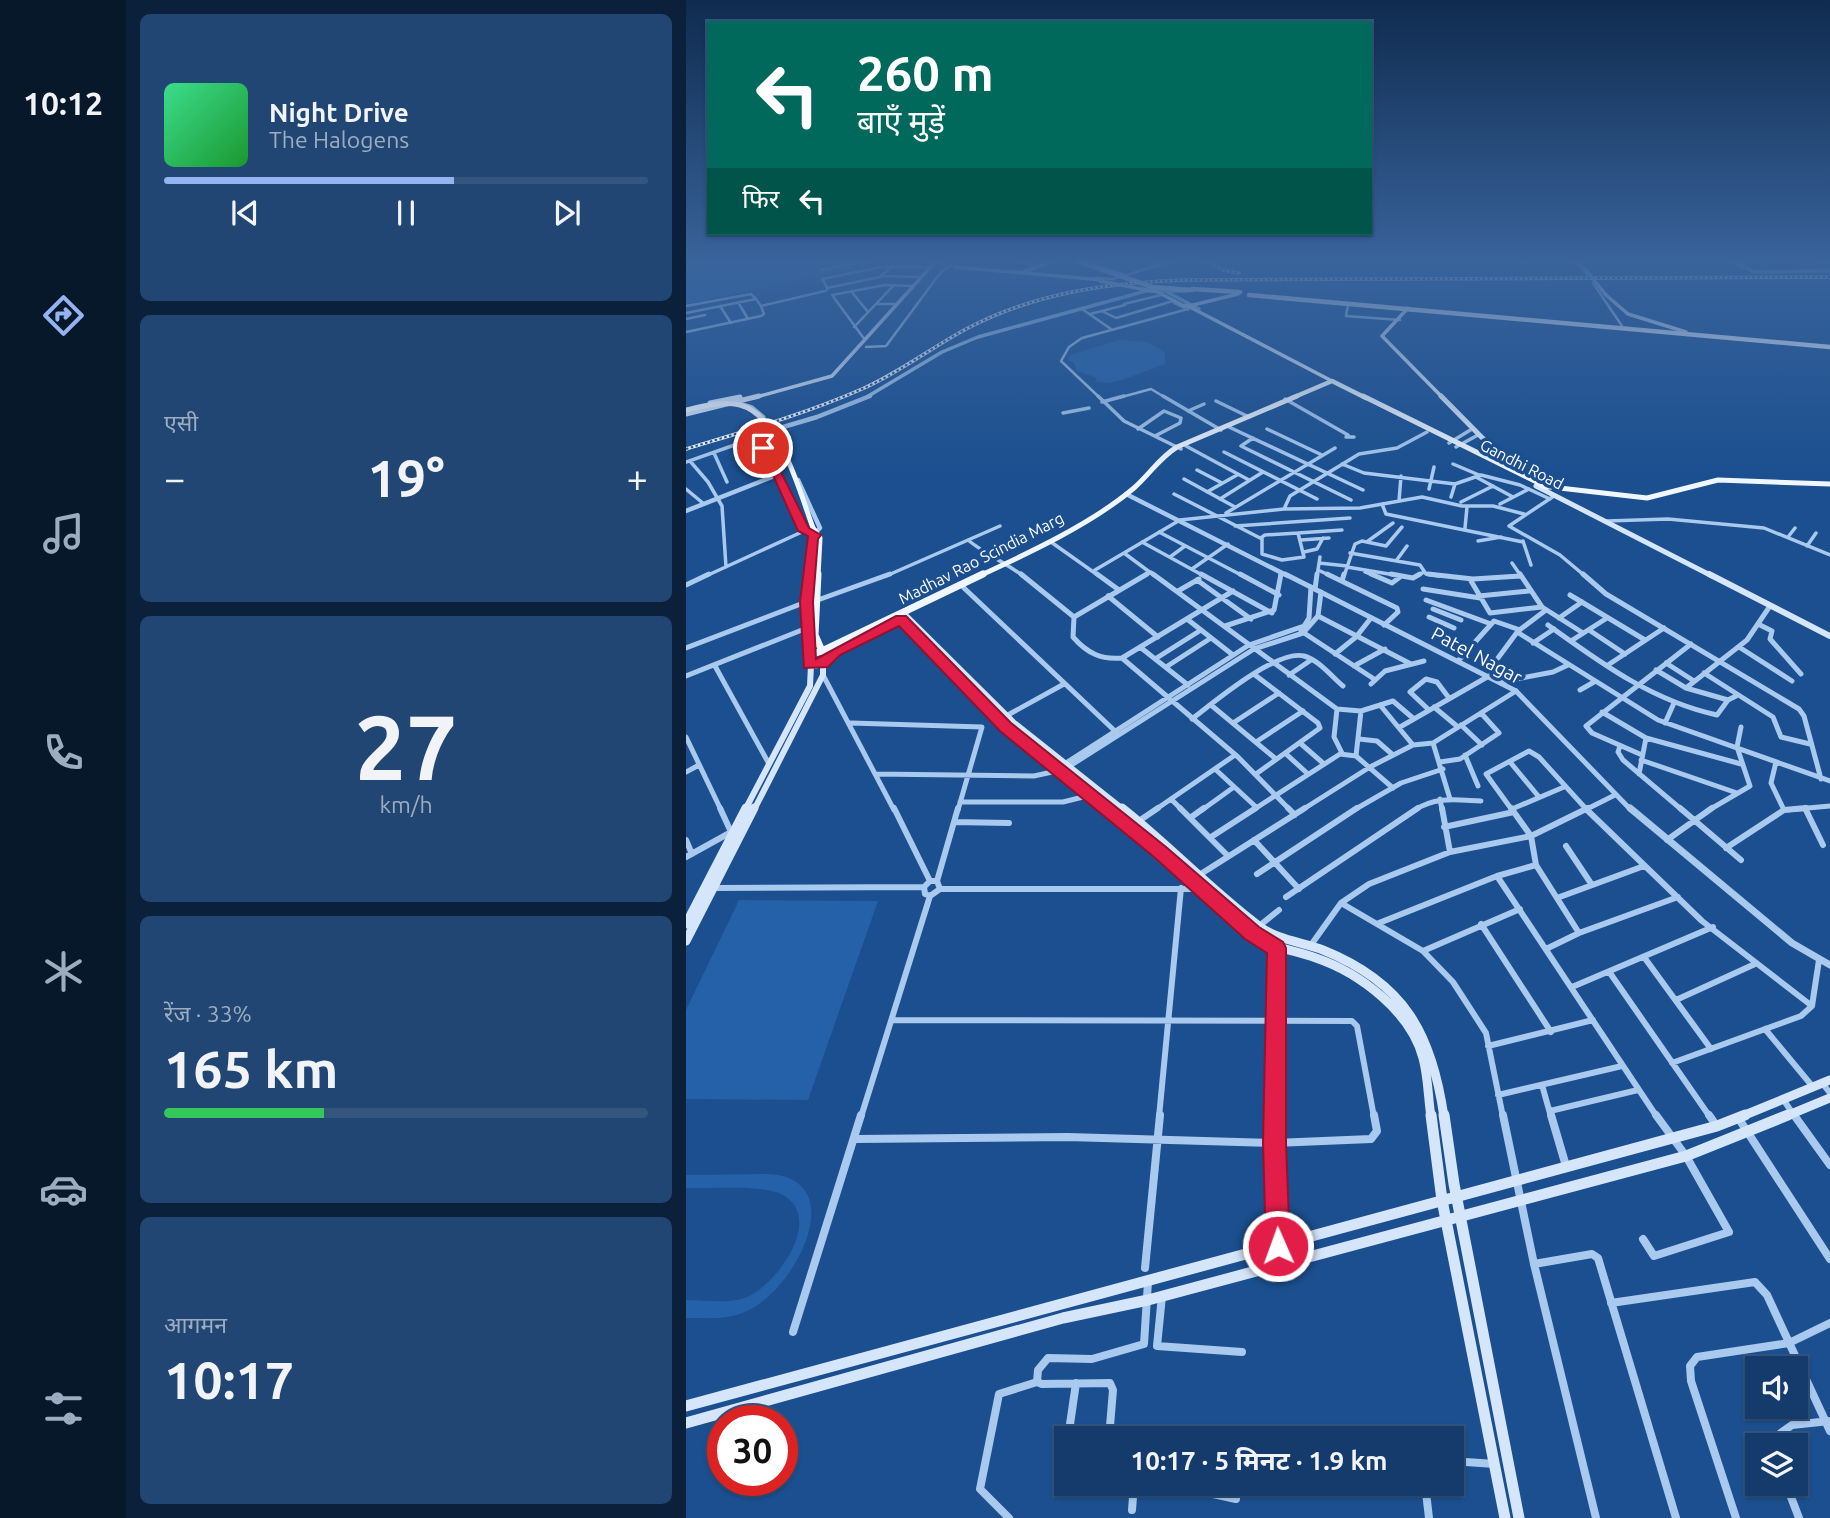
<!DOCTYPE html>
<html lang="hi">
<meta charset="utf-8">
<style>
body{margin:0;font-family:Ubuntu,"Noto Sans Devanagari",sans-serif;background:#214673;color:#f1f3f6;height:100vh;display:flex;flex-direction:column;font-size:26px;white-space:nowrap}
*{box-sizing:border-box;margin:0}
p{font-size:23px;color:#9dadc1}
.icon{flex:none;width:38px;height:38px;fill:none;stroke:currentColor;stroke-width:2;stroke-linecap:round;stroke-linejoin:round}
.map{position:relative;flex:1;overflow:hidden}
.side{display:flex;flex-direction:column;gap:14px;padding:14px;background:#0b203b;width:560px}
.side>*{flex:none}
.banner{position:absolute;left:21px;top:21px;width:665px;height:214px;border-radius:0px;box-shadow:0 2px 5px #0004,0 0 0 2px #33557e;background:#00695c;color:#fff;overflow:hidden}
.buttons{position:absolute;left:1059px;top:1356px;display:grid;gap:14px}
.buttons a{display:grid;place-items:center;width:63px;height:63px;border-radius:0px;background:#143b6b;box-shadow:0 2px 5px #0004,0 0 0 2px #33557e;font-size:35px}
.speed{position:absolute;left:21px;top:1405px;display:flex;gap:14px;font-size:35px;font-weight:700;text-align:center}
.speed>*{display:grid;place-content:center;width:91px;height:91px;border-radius:50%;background:#143b6b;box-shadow:0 2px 5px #0004,0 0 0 2px #33557e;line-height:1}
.speed .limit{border:10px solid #d22;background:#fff;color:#111}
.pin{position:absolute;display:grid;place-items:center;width:60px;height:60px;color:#fff;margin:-30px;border:4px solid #fff;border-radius:50%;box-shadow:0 2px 7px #0007}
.me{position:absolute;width:77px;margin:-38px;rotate:358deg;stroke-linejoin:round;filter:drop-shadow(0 0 5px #0008)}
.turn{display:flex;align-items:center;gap:24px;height:147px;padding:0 35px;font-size:32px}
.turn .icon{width:91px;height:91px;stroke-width:2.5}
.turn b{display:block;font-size:49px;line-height:60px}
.then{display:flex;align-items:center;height:66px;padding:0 35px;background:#0003;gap:14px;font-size:26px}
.big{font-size:52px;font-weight:700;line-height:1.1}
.side .widget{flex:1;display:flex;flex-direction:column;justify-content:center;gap:10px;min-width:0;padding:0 24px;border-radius:10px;background:#214673}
.side .dial{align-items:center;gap:0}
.dial b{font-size:91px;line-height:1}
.song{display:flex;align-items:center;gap:21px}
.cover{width:84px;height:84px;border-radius:10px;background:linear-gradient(135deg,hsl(150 70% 55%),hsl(130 70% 35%))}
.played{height:7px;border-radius:4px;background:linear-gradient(90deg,#95b2f1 60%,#33557e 60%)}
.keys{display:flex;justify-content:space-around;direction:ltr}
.heat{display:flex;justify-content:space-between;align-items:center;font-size:38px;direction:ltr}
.charge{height:10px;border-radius:5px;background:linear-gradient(90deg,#34c759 33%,#33557e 0)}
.trip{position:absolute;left:368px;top:1426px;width:410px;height:70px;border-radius:0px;background:#143b6b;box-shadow:0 2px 5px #0004,0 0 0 2px #33557e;font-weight:700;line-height:70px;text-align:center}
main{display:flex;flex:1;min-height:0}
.tabs{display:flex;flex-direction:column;width:126px;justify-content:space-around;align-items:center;background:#08182b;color:#9dadc1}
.tabs .icon{width:49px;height:49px}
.tabs .current{color:#95b2f1}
.tabs b{font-size:32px;color:#f1f3f6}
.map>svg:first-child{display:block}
.green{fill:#2461a8}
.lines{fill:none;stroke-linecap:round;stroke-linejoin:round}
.minor-far4{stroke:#a9c9ee;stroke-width:2.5}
.minor-far3{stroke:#a9c9ee;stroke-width:3.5}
.minor-far2{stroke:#a9c9ee;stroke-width:5}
.minor-far1{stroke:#a9c9ee;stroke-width:6}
.minor{stroke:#a9c9ee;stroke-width:8}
.tertiary-far3{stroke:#a9c9ee;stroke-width:3.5}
.tertiary-far2{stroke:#a9c9ee;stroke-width:4.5}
.tertiary-far1{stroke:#a9c9ee;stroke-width:5}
.tertiary{stroke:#a9c9ee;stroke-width:7}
.secondary-far4{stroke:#d6e6fa;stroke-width:3.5}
.secondary-far3{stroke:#d6e6fa;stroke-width:5}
.secondary-far2{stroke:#d6e6fa;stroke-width:6}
.secondary-far1{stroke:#d6e6fa;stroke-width:9}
.secondary{stroke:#d6e6fa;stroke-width:11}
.primary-far2{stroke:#f0f6ff;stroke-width:4.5}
.primary-far1{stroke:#f0f6ff;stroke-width:5}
.primary{stroke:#f0f6ff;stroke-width:7}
.rail-casing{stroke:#fff;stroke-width:3.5}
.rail{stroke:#1b4f8f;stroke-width:2;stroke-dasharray:2.5;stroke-linecap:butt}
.secondary-bridge{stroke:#d6e6fa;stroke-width:3.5}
.primary-bridge-far1{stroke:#f0f6ff;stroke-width:4.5}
.primary-bridge{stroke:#f0f6ff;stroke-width:5}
.route{fill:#e11d48;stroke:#92132f;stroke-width:2}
.labels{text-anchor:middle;stroke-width:7;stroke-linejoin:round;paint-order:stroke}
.far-street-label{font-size:16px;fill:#fff;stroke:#1b4f8f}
.street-label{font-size:19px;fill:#fff;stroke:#1b4f8f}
</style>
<main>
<nav class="tabs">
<b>10:12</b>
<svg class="icon current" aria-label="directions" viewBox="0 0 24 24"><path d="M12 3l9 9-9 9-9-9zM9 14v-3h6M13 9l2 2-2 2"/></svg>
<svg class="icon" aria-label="music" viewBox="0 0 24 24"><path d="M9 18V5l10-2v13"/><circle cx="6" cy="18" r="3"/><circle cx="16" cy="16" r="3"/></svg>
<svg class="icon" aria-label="phone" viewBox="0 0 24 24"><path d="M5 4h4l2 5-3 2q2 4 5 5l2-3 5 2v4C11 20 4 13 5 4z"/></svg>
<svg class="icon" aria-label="climate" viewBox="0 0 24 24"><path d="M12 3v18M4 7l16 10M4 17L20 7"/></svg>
<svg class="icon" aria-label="car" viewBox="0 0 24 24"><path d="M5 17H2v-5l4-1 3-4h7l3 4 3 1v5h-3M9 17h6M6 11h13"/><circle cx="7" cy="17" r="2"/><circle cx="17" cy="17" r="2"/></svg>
<svg class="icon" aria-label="filters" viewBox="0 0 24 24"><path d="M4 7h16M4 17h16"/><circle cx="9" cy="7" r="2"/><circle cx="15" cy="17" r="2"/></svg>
</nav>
<section class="side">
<div class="widget">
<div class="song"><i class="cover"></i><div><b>Night Drive</b><p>The Halogens</p></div></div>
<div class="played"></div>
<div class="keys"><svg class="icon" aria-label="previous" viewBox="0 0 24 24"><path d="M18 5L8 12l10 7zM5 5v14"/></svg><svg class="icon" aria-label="pause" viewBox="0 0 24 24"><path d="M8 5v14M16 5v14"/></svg><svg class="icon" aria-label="next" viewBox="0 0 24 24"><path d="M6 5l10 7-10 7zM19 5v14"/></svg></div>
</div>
<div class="widget"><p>एसी</p>
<div class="heat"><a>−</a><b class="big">19°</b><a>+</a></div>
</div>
<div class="widget dial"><b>27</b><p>km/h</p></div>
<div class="widget"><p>रेंज · 33%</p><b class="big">165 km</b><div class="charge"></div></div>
<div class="widget"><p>आगमन</p><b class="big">10:17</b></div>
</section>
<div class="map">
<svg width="1144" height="1518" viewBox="0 0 1144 1518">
<rect width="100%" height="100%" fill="#1b4f8f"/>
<path class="green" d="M0,261H180L183,266L0,304Z
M433,340L461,342L479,352V364L436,380L422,383L409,381L411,378L391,371L387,361H382L384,355Z
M53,900L192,901L122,1100L0,1099V1010Z
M82,1174C166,1178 111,1290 59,1312C40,1320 20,1318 0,1318V1300C19,1300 41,1304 59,1298C90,1286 139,1219 97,1195C78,1184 23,1189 0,1188V1175Z"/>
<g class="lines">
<path class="minor-far4" d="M332,261L347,266
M399,261L439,275
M889,261L901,275
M1135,261L1144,263
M135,270L180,261
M196,276L235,277
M411,278L427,279L486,261
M907,283L936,326
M141,288L194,277L206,266
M165,291L182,312
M146,295L199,285L227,286
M146,295L179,340
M52,302L62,319
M190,304H210
M438,304L475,295
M662,304L660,316L714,320
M0,306L65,294L70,299
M34,306L45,323
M396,309L425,329
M416,311L430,318L487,301
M0,313L70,299L75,306L139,291L142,289L136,279L195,267H244
M404,314L439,305
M0,319L19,315
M168,327L208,285
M0,332L75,316L78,314L75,306
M180,347L200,346L255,272L265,265
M414,398L375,361L383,347L396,338L502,309
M432,398L465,389L480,398"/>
<path class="minor-far3" d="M412,396L438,421L495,449
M477,396L535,430
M599,399L662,435
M530,401L563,417
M416,402L438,396
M53,403L66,407L78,417
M502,411L518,404
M377,413L403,408
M543,427L677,490
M452,429L478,411L495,418L494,423L469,436
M581,429L636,455
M660,437H668
M567,438L555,446L665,500
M763,443L786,429
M500,446L563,480
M770,447L792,435
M538,452L631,499
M28,453L41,482
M4,461L22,482L36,506L40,567
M0,462L74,436
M656,464L678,473L769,484L795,475L834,485L864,499
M767,464L793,475
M511,470L536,483
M790,477L827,497
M498,479L549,507
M0,489L18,504
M743,489L748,467
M521,492L551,475
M488,494L576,539
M868,496L823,526L874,555L899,576
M765,497L769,484
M534,499L577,472
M713,501L715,476
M775,502L807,486
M696,504L700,514L837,542
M814,504L843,489
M598,509L604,496L673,454L711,448L741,432
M540,513L649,448
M921,521L982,519L1078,528L1144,555
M549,526L664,518
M779,528L781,507
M473,532L557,576
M612,533L618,557L596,560L576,554V537L579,535Z
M612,533L656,530
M1102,537L1109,528
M282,540C300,555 319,562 337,576
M615,540L643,538
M682,541L707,523
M792,541L815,537
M837,541L845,565
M365,542L413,576
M456,542L518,576
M1121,546L1130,533
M618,552L631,549L637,538
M438,553L469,576
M664,553L734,565L740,574L753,576
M484,557L499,546
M710,561L721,546
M633,563L661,566
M826,563L835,576
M661,567L715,576
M506,569L542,544
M409,570L494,520L598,509L674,508L736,497L776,506H807L838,514
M632,570L645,576
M679,572L689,576
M20,576L118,531
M200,576L314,526
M458,576L465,572
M594,576L595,572
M631,576L634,557
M658,576L669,544L676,541L700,546L716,527
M731,576L738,572"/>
<path class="minor-far2" d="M335,574L388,617
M411,574L433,590
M461,574L388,617L387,637C401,653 415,660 436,658L547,591
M467,574L651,709L675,711L707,701L728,719
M515,574L586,613
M554,574L593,595
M641,574L711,608L712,612L698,625
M685,574L706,583L714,577
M705,574L727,578L734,574
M742,574L787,579L834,576
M834,574L856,607L897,633
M897,574L920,594L1113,709L1118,716L1135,779
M511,580L565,619
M656,581L658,574
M785,581L804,613L856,607
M0,585L23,574
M278,588L431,733
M629,589L631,574
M737,589L794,598
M492,591L513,579
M884,595L959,640
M422,596L472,637
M793,596L843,591
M740,600L805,624
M129,601L204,574
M747,609L775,620
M632,616L723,663
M743,617L768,628
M873,618L896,602
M501,619L547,655
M1072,624L1086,631L1084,639L1115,674
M862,625C915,663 966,701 1031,715L1042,700L1052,695
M539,626L588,610L595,574
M903,630L939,654
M615,631L688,679
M831,632L972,720L1144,781
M885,641L921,618
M847,643L868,629
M454,647L502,685
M1053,647L1106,681
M649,654L670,637L685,618
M436,658L552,757L604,810
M812,658L832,631L860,610
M469,659L515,630
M772,661L808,621L834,630
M980,663L1008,681
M922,665L978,628
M29,666L83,764
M668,666L699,649
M480,667L525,638
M970,670L1000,688L1042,700
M1018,673L1087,717L1095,737L1124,744
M137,675L208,810
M569,675L632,723L634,728L570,774
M603,675L625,660
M0,676L121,628
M814,682L867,672L882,665
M685,684L699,671L738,661
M1000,688L1061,640L1084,606
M894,690L908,682
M525,705L590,759
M694,705L727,745
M748,707L772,727
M651,709L648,737L656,753
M743,710L724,692L740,679L751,682L763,698
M916,712L960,738L1055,764
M320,716L378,684
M506,719C528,702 591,649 618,656C633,660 646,677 657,686
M165,723L296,727L272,810
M547,723L593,693
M979,723L988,703
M775,725L796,745
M714,727L803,676
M0,737L35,810
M673,739L691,741L707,755
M570,742L617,711
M614,743L638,764
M747,743L764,799
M934,746L932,752L937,760L996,810
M599,753L622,774
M779,755L792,786
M956,755L906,733L900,726L1005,644
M670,756L675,711
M955,760L1051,793
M754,762L774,759L813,733L795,713
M824,762L853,797
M1090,762L1085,783L1098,810
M529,769L569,806
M376,771L568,649L617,633L632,616L635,592
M0,772L13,765
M189,774L348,776L366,772L563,645L618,626L623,618L625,587
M953,774L960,738
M485,799L496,810
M754,799L756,810
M274,802H377L405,795
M826,809L878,787
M469,810L549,755
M516,810L548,787
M567,810L654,754L670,756L707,788
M616,810L684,767L727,745L747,743L830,691
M668,810L715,783L757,769
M729,810C750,796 771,800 795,801
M826,810L800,774L843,751L853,757L901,810
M899,810L929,795
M1023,810L1064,786L1051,747L1055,727
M1100,810L1144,806"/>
<path class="minor-far1" d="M34,808L45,832
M208,808L244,881
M494,808L542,856
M602,808L609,815
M756,808L764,852
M825,808L845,836L850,865L893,933L860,949
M899,808L1016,921L1126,1006L1133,960
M994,808L1055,860
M1119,808L1137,845
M504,818L518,808
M268,822L323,823
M444,827L472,808
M758,827L828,812
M525,837L570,808
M0,840L6,854
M568,840L613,889
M981,840L1026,808
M880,846L906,885
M1040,848L1098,810L1120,808
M0,857L47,831
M571,874L671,808
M811,876L971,1117
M510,877L619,808
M244,881H251L254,889L244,896L239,894L238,887Z
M251,881L272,808
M27,888L238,887
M254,889H514
M600,897L732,808
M871,898L958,866
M655,903L737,951L767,982L800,1033L817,1117
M693,923L811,876L850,865
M795,924L865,1032
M573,926L593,910
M893,933L992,897
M625,945L655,903L683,884L764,852L845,836L902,808
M737,951L834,909
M958,957L1025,1049
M924,973L1024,1117
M886,987L1027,927
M990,1000L1069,964
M207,1020L666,1021L671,1026L688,1117
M1079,1029L1127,1087
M802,1046L907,1020
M986,1063L1115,1016L1126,1006
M1136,1083L1144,1093
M856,1085L865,1117
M812,1095L936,1066
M1097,1099L1109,1117
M864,1111L952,1090
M175,1117L244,896
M473,1117L495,888
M589,1117L591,949"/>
<path class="minor" d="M589,1115L592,1246
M817,1115L848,1264L910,1518
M865,1115L880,1166
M1023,1115L1030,1125
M1108,1115L1144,1165
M1053,1119L1144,1259
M169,1139L382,1137L589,1143L685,1139L691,1131L688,1115
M957,1239L968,1256L1043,1232L1000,1156L970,1115
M848,1264L906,1254L912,1258L990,1518
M459,1268L474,1115
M476,1296L471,1346L556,1352
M925,1303L1069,1282L1081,1295L1144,1431
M107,1332L175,1115
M382,1438L390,1383
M423,1438L427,1390L424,1383L356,1384L351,1382L352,1370L362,1358L406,1359L458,1344L462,1282
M1093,1446L1092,1435L1106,1425L1144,1421
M765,1461L809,1464
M481,1484L550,1499
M739,1484L743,1518
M1100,1484L1113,1518
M446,1510L448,1484
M323,1518L294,1489L313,1394L351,1382
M1050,1518L1005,1381L1004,1366L1011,1357L1103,1343L1144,1323"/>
<path class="tertiary-far3" d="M1047,261L1068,272L1144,271
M481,292L513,309
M489,303L502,309
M179,398L256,352L292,337L460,291H501"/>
<path class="tertiary-far2" d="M79,431L74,441L90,475
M77,433L131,417L184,396
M440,494L602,576
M0,511L91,475L118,531L129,533L134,528L112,480"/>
<path class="tertiary-far1" d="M599,574L830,691L945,810
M0,648L120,602"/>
<path class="tertiary" d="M944,808L1106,943L1144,965"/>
<path class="secondary-far4" d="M269,267L417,280
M337,272L367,261
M920,295L942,314L1000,332
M500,305L646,381
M503,306L552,294
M722,308L696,336L757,398
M50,398L54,397
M67,398L146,376L250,261"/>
<path class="secondary-far3" d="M755,396L827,469
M24,403L54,397
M0,414L73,396
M850,486L1026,576"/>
<path class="secondary-far2" d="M1023,574L1144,636
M217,613L327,722L438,810
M212,616L320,727L422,810
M59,810L124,686L125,665
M68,810L137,675V663"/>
<path class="secondary-far1" d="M420,808L566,933C593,951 602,948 630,958C674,973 725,1012 737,1058C742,1076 742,1097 745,1117
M436,808C483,845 525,890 573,926C591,940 617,942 637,950C719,983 746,1034 758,1117
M0,924L60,808
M0,941L68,808
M1054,1117L1144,1080
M1098,1117L1144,1098"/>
<path class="secondary" d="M745,1115L756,1200L819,1518
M758,1115L768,1184L833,1518
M0,1406L1031,1126L1059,1115
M0,1423L377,1318L462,1300L1000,1156L1102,1115"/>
<path class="primary-far2" d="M506,289L554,292
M563,295L1144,347
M606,398L646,381L680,398"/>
<path class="primary-far1" d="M677,396L861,487
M856,486L961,498L1032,480L1144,484
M127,528L134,538L132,576
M122,576L129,535
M293,576C343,553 407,523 448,488C464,474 473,458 491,447L611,396"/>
<path class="primary" d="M132,574L129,635L136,651L297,574
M136,651L143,656L130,665L121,662L124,655Z
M122,658L123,574"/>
<defs>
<path id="rail" d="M521,261L537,270L553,273
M0,449C59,431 119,414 176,389C213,373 246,347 282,328C351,292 427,282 503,280L1144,277"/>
</defs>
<use href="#rail" class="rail-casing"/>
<use href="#rail" class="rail"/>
<path class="secondary-bridge" d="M893,261L920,295
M414,281L472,292L498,306"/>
<path class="primary-bridge-far1" d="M391,261L466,287L506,290"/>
<path class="primary-bridge" d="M0,410C17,406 36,401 54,405C94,415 114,493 127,528"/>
</g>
<linearGradient id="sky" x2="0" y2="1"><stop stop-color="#0f2b4f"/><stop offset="0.55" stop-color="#39639b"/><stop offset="1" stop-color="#39639b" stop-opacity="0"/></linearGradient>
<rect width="1144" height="474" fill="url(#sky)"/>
<path class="route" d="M74,446L83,448L123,528L135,535L132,539L127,602L130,659L210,616H220L325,723L480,847L573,927L597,942L600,948V1143L604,1246L601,1255L592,1258L584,1255L580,1246L577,1143L581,953L559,939L468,857L314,731L213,626L154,655L142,667L118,668L114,602L122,536L112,531Z"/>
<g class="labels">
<g class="far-street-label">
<text transform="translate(836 464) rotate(27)" y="6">Gandhi Road</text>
<text transform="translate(295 558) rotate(-27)" y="6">Madhav Rao Scindia Marg</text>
</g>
<g class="street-label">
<text transform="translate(791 655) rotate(28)" y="7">Patel Nagar</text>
</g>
</g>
</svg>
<div class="buttons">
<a><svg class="icon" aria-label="sound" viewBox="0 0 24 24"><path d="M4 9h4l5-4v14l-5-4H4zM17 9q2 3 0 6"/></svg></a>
<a><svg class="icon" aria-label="layers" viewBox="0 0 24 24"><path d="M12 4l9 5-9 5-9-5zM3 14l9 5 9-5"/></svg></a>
</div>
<div class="speed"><div class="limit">30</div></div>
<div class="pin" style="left:77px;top:448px;background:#d93025"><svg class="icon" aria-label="arrive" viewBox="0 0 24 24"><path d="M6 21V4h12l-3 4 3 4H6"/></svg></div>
<svg class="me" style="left:592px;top:1246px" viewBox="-20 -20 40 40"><circle r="17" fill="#e11d48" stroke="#fff" stroke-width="3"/><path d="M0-11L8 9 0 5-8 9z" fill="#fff"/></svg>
<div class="trip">10:17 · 5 मिनट · 1.9 km</div>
<div class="banner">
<div class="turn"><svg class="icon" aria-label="left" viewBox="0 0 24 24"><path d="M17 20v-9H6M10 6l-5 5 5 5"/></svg><div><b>260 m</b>बाएँ मुड़ें</div></div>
<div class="then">फिर<svg class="icon" aria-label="left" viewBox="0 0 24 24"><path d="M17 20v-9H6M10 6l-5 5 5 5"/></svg></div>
</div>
</div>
</main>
